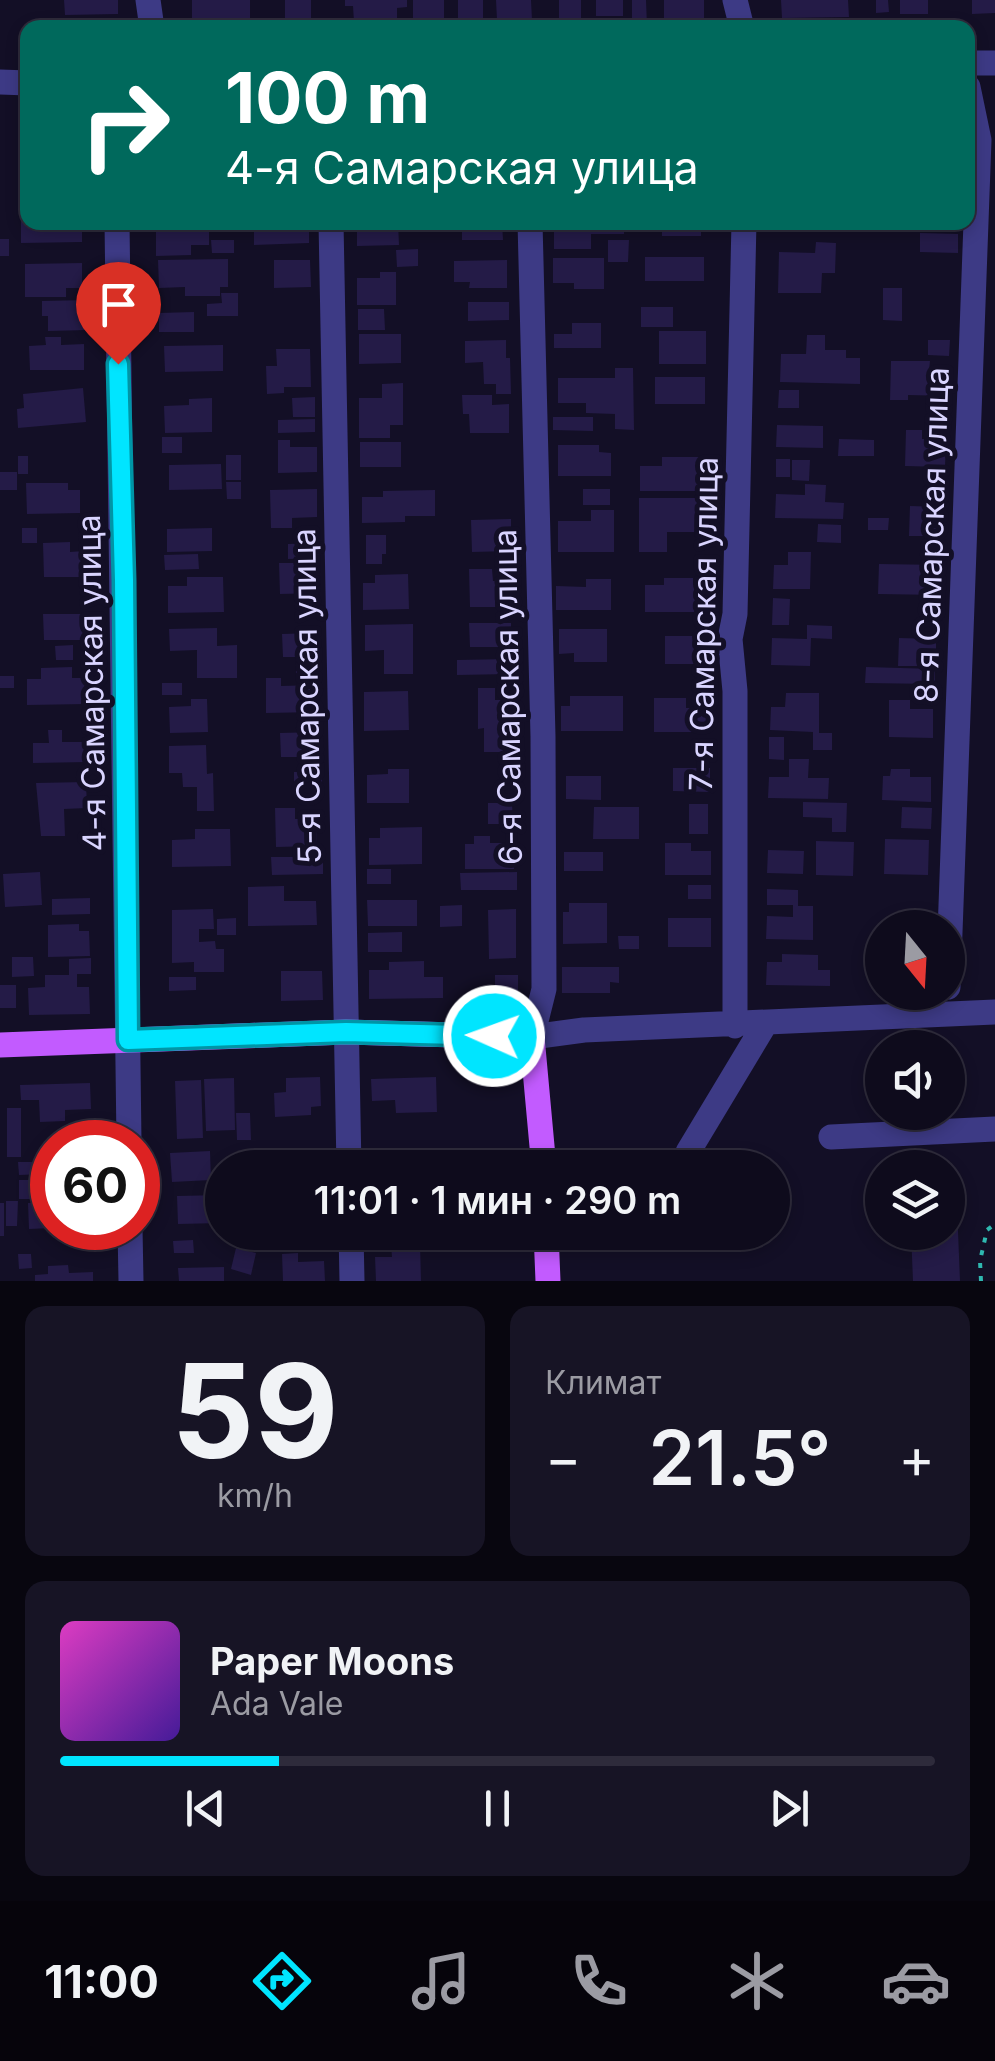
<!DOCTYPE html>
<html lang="ru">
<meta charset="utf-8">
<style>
body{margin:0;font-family:Inter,sans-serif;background:#171425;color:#f1f3f6;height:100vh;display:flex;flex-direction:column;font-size:38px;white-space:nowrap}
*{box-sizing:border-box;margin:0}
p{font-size:32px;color:#9b9ba3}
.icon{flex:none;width:55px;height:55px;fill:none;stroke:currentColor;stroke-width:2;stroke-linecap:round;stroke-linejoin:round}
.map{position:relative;height:1281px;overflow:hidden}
.details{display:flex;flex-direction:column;gap:25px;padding:25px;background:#08060f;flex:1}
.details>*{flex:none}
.guide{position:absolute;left:20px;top:20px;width:955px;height:210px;border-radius:20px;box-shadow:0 5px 15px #0003,0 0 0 2px #2e2b3b;background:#00695c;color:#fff;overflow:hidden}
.needle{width:65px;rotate:162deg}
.tools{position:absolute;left:865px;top:910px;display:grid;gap:20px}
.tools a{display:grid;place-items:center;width:100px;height:100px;border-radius:50%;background:#0e0b1c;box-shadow:0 5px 15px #0003,0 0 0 2px #2e2b3b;font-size:50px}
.speed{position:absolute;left:30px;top:1120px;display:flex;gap:20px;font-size:50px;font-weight:700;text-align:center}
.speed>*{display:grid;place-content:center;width:130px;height:130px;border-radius:50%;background:#0e0b1c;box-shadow:0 5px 15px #0003,0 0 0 2px #2e2b3b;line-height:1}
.speed .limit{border:15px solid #d22;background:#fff;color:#111}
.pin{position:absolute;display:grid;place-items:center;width:85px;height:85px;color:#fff;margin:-102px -42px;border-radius:50% 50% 50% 0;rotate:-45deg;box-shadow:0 0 10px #0007}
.pin .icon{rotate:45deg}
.me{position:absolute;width:110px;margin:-55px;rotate:272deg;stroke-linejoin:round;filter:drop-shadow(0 0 8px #0008)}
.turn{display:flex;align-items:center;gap:35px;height:210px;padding:0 40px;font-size:45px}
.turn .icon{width:130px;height:130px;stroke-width:2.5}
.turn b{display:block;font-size:70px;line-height:85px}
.big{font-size:75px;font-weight:600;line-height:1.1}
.details .card{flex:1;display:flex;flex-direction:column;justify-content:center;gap:15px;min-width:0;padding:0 35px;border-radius:20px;background:#171425}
.details .dial{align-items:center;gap:0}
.dial b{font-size:130px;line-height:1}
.song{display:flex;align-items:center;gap:30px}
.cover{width:120px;height:120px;border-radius:15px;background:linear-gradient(135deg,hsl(310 70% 55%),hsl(260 70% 35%))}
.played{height:10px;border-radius:5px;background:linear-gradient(90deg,#00e5ff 25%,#2e2b3b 25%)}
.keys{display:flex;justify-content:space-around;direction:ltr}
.heat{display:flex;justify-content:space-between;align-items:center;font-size:55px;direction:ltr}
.details .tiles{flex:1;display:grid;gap:25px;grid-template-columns:1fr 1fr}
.card:last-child{grid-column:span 2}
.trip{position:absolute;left:205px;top:1150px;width:585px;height:100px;border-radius:50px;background:#0e0b1c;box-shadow:0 5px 15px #0003,0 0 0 2px #2e2b3b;font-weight:600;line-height:100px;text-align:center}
.tabs{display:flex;height:160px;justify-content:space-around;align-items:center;background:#06040b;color:#9b9ba3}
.tabs .icon{width:70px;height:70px}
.tabs .current{color:#00e5ff}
.tabs b{font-size:45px;color:#f1f3f6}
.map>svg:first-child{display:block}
.building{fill:#241b47}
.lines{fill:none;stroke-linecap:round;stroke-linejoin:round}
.path{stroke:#2fb8b0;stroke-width:4;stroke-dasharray:5 8;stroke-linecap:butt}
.minor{stroke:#3d3a85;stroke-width:25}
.major{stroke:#c25bff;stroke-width:25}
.route-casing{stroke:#0095a6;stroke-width:25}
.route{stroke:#00e5ff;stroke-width:18}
.labels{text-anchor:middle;stroke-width:10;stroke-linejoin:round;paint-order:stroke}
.street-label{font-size:32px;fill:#d9d4ff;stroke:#130f26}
</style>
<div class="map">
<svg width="995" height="1281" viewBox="0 0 995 1281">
<rect width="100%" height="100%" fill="#130f26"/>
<path class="building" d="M64,0H118V14L65,15Z
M192,0H250V24H192Z
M285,0H311V25H285Z
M345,0H407V7L397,8V22H354L353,6H345Z
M413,0H444V28H413Z
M458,0H483V21H458Z
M496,0H531L532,20H497Z
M559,0H581V20H559Z
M596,0H623V16H596Z
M632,0H646L647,26L632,27Z
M664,0H704V20L664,21Z
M781,0H848L849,17L782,18Z
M876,0H888L889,12L876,13Z
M900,0H928V14H900Z
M972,0H995V13L972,14Z
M21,216H28V222H82V242L21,243Z
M156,222H209V245H191V255L156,256Z
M254,222H309V243L254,245Z
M357,222H398L399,245L357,246Z
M462,222H502L503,240H462Z
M554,222H624V234H591V249H554Z
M662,222H701V236H662Z
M920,233L958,234V253L920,252Z
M0,239H9V256H0Z
M211,240H234V253H212Z
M608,240H629L628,262H608Z
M816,242L836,243L835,273H822L821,293H778L779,252L815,253Z
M418,249V266L397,267L396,250Z
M645,257H704V281H645Z
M553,258H604V289H574V283H553Z
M228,259V287H220V296H185V287L159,288L158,260Z
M274,260H310L311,287L274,288Z
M507,260V288H469L470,282H454V261Z
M82,263V288H66V297H25V264Z
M380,272H396V305H357V278H380Z
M883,288H902V321L883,320Z
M221,293H238V316H207V304L222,303Z
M88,300V330L48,331V316H42V301Z
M468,302H509V320L468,321Z
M641,307H673V327H641Z
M358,309H384L385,330H358Z
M194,312V332H159V313Z
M572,323H601V348H554V334H572Z
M659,331H706V364H659Z
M359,334H401V363L359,364Z
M807,335H825V350H846V358H860V384L780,382L781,354H806Z
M45,337H61V345L84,344V370H30L29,346L46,345Z
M506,340V358H510L511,394H496V384H484L483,362L465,363V341Z
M928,340H950L949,356L928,355Z
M223,345V371L165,372L164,346Z
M276,349H310L311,387H284V393L267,394L266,366H277Z
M891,361H930L929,371L949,372V396L908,395V400H890Z
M615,368H633L634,430L615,429V414L586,413V403H558V378H615Z
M655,377H705V404H655Z
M403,383V425H390V438H359V398H382V384Z
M83,388L86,422L18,428L17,409L24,408L23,394Z
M779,390H799V408H778Z
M462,395H492V405L509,404V433H470L469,414H463Z
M315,397V417H293L292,398Z
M212,398V432L165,433L164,406L189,405V399Z
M553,417H593V431L553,430Z
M315,419V432L278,433V420Z
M777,425L823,426V448L776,447Z
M906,430H922V439H946L945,467L905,466Z
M162,437H182V453H162Z
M839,439L874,440V456H838Z
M278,440H290V447H317V472L278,473Z
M360,442H401V467H360Z
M558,445H599V452L611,453V476H558Z
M226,455H241V480H226Z
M18,456H28V474H18Z
M662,457H707V491H640V466H662Z
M776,459H790V477H776Z
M792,460H810L809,481L792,480Z
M221,464L222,489L169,490V465Z
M0,472H17V490H0Z
M226,482H241V499H227Z
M26,483H68V490H80V513L27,514Z
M805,484L826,485L825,502L844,503L843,519L775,518L776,494L805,495Z
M317,489V517L292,518V528H271L270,490Z
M583,489H610V505H583Z
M435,490V516H405V522L362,523V497H383V491Z
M639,498H710V532H667V552H639Z
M910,506L943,507V536H909Z
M591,510H614V552H558V521H591Z
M868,518H889L888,530H868Z
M511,519V551L472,552L471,520Z
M818,524L841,525V543L817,542Z
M22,528H37V543H22Z
M212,528V551L167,552V529Z
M366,535H386V554H382V564H366Z
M70,542V552L84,551V577H44L43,543Z
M319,543V558L288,559V544Z
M788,552H811L810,589H773L774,565H788Z
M198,554L199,569L165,570L164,555Z
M279,563H298V569H318L319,593L280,594Z
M879,564L941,565L940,595L878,594Z
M469,569H492L493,581L510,580V607H470Z
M408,574L409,609L363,610V583H375V575Z
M187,577H223L224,612L168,613V586H187Z
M664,578H693V585L710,586V612H645V585H664Z
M586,579H611V610H556V586L586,587Z
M773,598L790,599L789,625H772Z
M43,614H84L85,640H44Z
M469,623H511V647H470Z
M413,624V674H384V650L365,651V625Z
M807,625L832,626V639L811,638L810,666L771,665L772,638L807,639Z
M217,628V646L237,645V678H197V650L170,651L169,629Z
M559,629H607V662H574V653L559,654Z
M316,633V657H283L282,634Z
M665,636H711V664H665Z
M899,638L936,639V666H898Z
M73,645V660H56L55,646Z
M512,659L513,674L457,675V660Z
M320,661V678H296V662Z
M72,667V678H87V704L27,705V679H41V668Z
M866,667L935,669V684L865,683Z
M0,676H14V688H0Z
M266,678H281V686L316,685L317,712L266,713Z
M162,683H182V695H162Z
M478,688H495V700H513L511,752H484V728L478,729Z
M408,691L409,730L364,731V692Z
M786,693H819V733H832V750H813V732L770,730L771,707H785Z
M570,696H623V731H561V706H570Z
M654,698H686V708H711V732H654Z
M191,699H207L208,732L170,733L169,707L191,706Z
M889,700H910V709H933V738L889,737Z
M48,730H62V742H87L88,762L33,763V743H49Z
M318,732V757H281L280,733Z
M769,737H784V760L769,759Z
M206,745L207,774L213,773L214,811H197V787H183L182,773H169V746Z
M789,759H809L808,778H829L828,799L768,798L769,777H789Z
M673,768H710V792L673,791Z
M388,769H409V803H367V775L388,774Z
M891,769H910V777H931V802L882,800L883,776H890Z
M294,772H322V785L294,786Z
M566,776H601V800L566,799Z
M86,782L87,808L64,809L65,836H41L36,783Z
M803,802L847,803L846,832H832V818L803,817Z
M488,803H512L513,824H488Z
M689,804H708V834H689Z
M594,807H639V839H593Z
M902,807L932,808L931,829L901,828Z
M275,808H295V819H316L317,846L276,847Z
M422,827V864L369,865V838H380V828Z
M195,829H230L231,866L172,867V840L195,839Z
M474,836H490V843H513L514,869H465V844H474Z
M885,839L929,840L928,875L884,874Z
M816,841L854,842L853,876L816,875Z
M665,843H691V851H711V875H665Z
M768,850L804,851L803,874L767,873Z
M564,852H603V871H564Z
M271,857H323V874L272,875Z
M367,869H391V884H367Z
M40,872L42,905L5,907L3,874Z
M517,872V890H461L460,873Z
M688,885H711V899H688Z
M284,886V901H316L317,925L248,926V887Z
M767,889L798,890V906H813V940L766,939L767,916L793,917V905H767Z
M90,898V914L52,915V899Z
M367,900H417V926H368Z
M569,903H607V943L563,944V912H569Z
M462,905V926L440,927V906Z
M213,909L214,929H199V942L215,941L216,949H224V972H194V962L172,963V910Z
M516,909V958L489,959L488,910Z
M236,918V935H217V919Z
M668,918H711V947H668Z
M887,918L924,919V928H887Z
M79,924V931H89L90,956L48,957V925Z
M402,932V952H368V933Z
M618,936H639V949H619Z
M782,954L818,955V970H830V986L766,985L767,962H782Z
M12,957H33L34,976L12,977Z
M91,958V974H77V987H89L90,1014L29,1015L28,988L45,987V975H69V959Z
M424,961V977H443V998L369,999V970H389V962Z
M562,967H619V983L610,982V993H562Z
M281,971H322L323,1000L281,1001Z
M495,975H518V998H495Z
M169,977H196V990L169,991Z
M0,985H16V1008H0Z
M320,1077L321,1106L311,1107V1115L275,1117L274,1093L286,1092V1078Z
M436,1077L437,1112L396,1113L395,1100L372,1101L371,1079Z
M234,1078L235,1130L206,1131L204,1079Z
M201,1080L203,1138L177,1139L175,1081Z
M90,1083L91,1109L65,1110V1121L40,1122L39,1100H21L20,1085Z
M7,1108H21V1157H7Z
M236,1113H250L251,1140H237Z
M210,1151L211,1180L172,1182L170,1153Z
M431,1155L432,1168H407V1156Z
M18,1162H44L45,1174L19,1175Z
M19,1180H34L35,1199H19Z
M39,1191H52V1228L29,1229L28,1203H39Z
M222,1195V1223L178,1224L177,1196Z
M6,1201H18L17,1226H6Z
M0,1203H4V1236H0Z
M948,1206H957L960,1281H913L911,1232H948Z
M580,1233H587L588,1248H580Z
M193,1240L194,1253H174L173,1241Z
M420,1244L421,1281H376L375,1257H392L391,1245Z
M236,1248L256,1253L251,1275L231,1269Z
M298,1253V1262L324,1261L325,1281H283L282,1254Z
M18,1254H31L32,1268L19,1269Z
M68,1265L69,1273L93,1272V1281H35V1275L48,1274V1266Z
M224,1267V1281H179L178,1268Z"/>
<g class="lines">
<path class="path" d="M981,1281L980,1261L987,1230L995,1224"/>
<path class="minor" d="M148,0L152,28
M735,0L742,28
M968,63H995
M0,82L28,83
M117,222L129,1142
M331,222L349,1168
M530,222L543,736L544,989L532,1037L584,1030L995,1012
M948,987L979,140L968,87
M735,1026V691L730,639L735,614L744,222
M831,1137L995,1129
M688,1152L765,1024
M130,1228L131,1281
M351,1232L352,1281"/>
<path class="major" d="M0,1045L346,1032L532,1037L544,1168
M546,1232L548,1281"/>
</g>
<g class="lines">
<defs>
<path id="route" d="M118,364L124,580L128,1040L346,1032L494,1036"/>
</defs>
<use href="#route" class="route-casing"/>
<use href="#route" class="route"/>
</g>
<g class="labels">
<g class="street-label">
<text transform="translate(932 535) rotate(-88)" y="11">8-я Самарская улица</text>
<text transform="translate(704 624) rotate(-89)" y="11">7-я Самарская улица</text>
<text transform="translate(92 683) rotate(-91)" y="11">4-я Самарская улица</text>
<text transform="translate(307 696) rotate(-91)" y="11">5-я Самарская улица</text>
<text transform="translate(508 697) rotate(-91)" y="11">6-я Самарская улица</text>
</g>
</g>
</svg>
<div class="tools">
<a><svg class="needle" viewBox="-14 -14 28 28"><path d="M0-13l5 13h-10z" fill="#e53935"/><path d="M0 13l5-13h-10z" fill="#9b9ba3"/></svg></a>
<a><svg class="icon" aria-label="sound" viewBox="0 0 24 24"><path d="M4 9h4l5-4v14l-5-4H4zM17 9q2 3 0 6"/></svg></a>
<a><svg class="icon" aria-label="layers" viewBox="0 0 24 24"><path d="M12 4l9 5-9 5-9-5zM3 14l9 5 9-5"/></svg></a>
</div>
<div class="speed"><div class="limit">60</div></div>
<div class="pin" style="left:118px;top:364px;background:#d93025"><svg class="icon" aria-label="arrive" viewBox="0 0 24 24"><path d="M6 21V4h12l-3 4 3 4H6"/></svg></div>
<svg class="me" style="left:494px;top:1036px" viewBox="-20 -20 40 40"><circle r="17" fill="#00e5ff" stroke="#fff" stroke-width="3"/><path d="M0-11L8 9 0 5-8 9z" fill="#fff"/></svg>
<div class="trip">11:01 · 1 мин · 290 m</div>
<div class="guide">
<div class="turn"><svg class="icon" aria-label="right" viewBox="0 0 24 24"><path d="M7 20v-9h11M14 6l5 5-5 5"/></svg><div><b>100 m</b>4-я Самарская улица</div></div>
</div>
</div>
<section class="details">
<div class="tiles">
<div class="card dial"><b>59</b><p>km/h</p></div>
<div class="card"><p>Климат</p>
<div class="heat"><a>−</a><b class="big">21.5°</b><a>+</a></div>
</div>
<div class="card">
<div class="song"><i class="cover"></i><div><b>Paper Moons</b><p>Ada Vale</p></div></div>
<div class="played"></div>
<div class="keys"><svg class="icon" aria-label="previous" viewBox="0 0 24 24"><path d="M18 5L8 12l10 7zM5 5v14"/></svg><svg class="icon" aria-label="pause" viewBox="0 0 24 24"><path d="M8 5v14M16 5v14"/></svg><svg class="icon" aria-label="next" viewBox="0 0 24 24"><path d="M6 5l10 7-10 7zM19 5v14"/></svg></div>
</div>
</div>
</section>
<nav class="tabs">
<b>11:00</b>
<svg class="icon current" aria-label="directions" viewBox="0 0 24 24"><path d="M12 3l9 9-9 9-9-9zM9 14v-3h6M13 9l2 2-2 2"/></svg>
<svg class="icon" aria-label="music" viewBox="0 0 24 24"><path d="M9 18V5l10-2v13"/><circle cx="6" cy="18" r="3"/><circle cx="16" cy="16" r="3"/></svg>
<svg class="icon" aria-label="phone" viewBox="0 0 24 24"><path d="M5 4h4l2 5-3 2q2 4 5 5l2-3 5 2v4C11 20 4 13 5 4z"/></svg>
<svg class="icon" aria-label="climate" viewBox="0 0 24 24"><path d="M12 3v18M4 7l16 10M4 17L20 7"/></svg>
<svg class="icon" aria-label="car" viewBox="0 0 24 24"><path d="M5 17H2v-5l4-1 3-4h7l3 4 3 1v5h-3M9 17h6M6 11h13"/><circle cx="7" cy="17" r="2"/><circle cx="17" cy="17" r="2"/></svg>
</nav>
